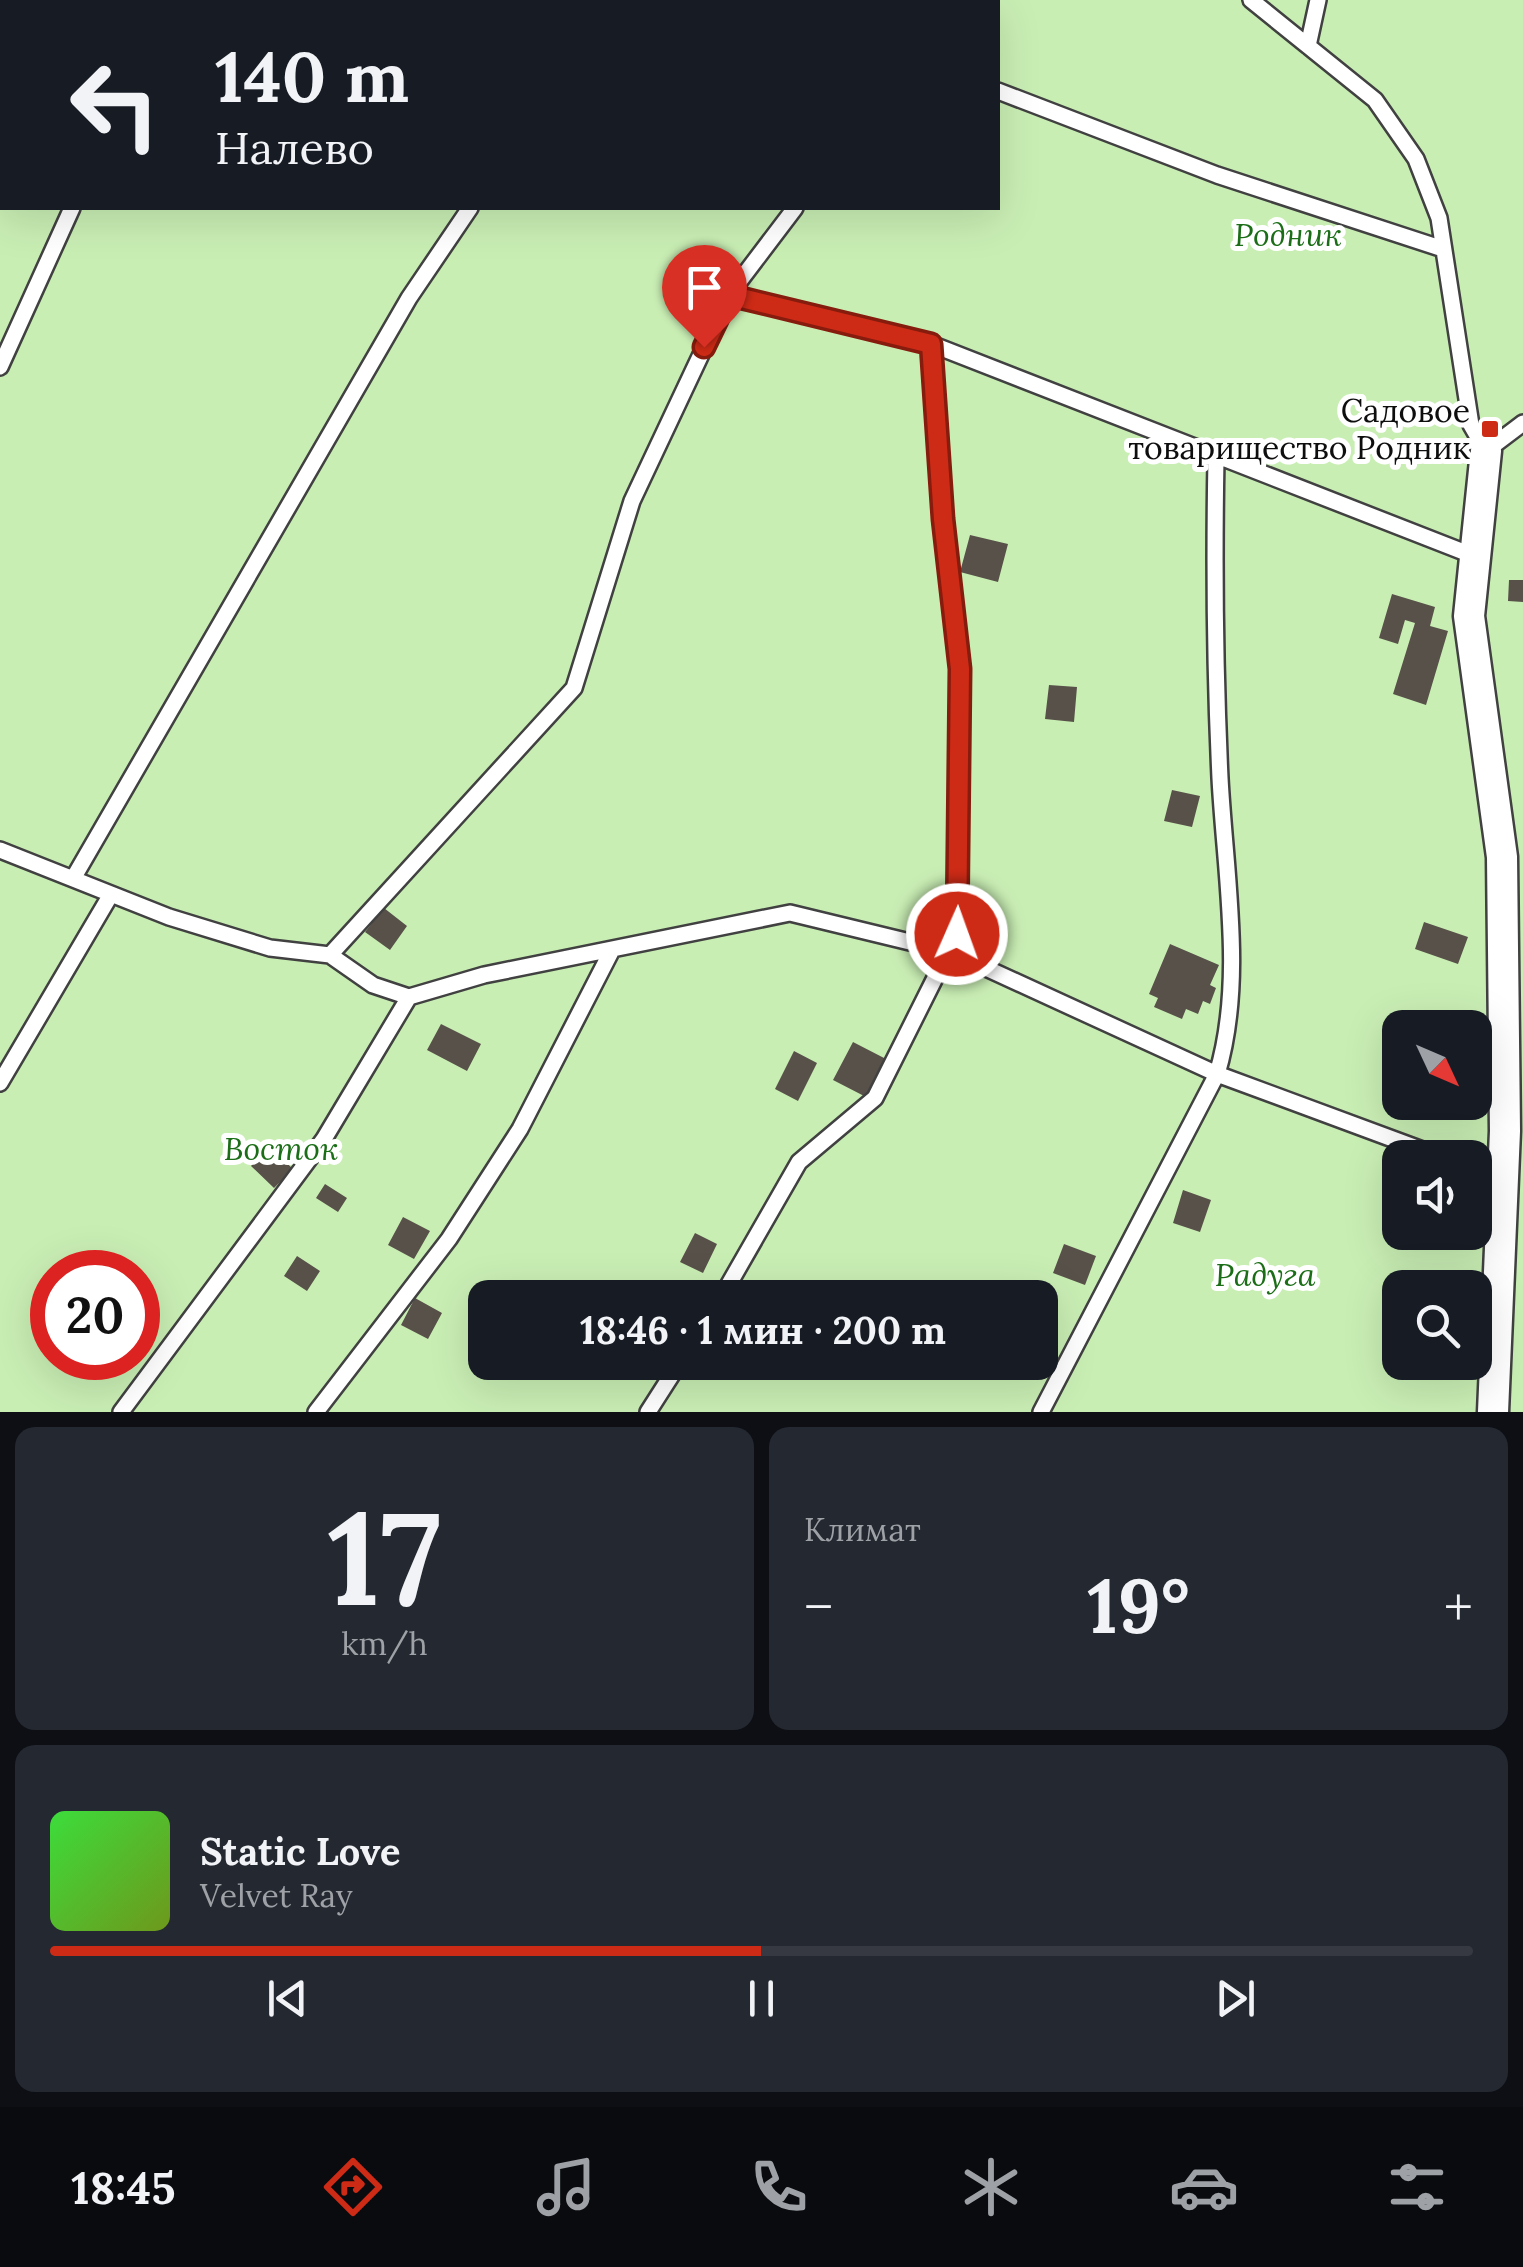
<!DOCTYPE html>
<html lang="ru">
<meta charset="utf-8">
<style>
body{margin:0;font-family:Lora,serif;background:#242831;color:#f1f3f6;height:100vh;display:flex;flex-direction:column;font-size:38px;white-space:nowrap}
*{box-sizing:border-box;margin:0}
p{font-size:32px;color:#9ea1a6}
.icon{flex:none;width:55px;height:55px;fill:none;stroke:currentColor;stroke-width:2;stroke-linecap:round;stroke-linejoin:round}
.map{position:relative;height:1412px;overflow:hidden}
.panel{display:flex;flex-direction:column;gap:15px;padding:15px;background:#0d0f14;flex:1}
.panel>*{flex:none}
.hud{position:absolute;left:0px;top:0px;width:1000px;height:210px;box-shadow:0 10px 40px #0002;background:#171b24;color:#f1f3f6;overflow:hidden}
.needle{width:65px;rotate:134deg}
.controls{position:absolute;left:1382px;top:1010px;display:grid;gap:20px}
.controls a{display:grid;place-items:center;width:110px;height:110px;border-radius:20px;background:#171b24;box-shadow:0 10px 40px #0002;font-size:50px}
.speed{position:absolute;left:30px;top:1250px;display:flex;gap:20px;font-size:50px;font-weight:700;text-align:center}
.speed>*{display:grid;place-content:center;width:130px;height:130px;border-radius:50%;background:#171b24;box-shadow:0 10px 40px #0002;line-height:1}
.speed .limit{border:15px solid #d22;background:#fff;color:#111}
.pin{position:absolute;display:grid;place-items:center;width:85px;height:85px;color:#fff;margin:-102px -42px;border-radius:50% 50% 50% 0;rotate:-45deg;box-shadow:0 0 10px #0007}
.pin .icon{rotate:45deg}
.me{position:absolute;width:110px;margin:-55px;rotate:2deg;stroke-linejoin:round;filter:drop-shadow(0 0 8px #0008)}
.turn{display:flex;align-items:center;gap:35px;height:210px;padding:0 50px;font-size:45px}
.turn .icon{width:130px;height:130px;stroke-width:2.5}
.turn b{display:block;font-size:70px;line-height:85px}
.big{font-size:75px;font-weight:700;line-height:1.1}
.panel .card{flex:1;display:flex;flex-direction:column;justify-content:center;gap:15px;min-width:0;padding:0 35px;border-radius:20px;background:#242831}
.panel .dial{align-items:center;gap:0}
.dial b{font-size:130px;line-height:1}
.song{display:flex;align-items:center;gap:30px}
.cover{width:120px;height:120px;border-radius:15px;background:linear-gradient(135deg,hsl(120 70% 55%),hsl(80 70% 35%))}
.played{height:10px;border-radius:5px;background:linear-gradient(90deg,#ce2b16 50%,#363941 50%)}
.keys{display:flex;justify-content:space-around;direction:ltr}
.heat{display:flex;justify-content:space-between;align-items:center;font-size:55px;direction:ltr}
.panel .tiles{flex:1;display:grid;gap:15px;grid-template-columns:1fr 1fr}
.card:last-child{grid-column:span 2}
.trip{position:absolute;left:468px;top:1280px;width:590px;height:100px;border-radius:20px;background:#171b24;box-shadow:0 10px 40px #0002;font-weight:700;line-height:100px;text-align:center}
.tab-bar{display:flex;height:160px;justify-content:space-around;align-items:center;background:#090b0e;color:#9ea1a6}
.tab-bar .icon{width:70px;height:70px}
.tab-bar .current{color:#ce2b16}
.tab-bar b{font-size:45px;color:#f1f3f6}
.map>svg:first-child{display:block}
.green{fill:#c9eeb4;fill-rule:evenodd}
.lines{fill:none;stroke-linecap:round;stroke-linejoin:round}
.stream{stroke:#2c7adc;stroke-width:9}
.building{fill:#585149}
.lane-casing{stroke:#414141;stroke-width:20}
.street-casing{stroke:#414141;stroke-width:35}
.lane{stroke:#fff;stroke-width:15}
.street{stroke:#fff;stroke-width:30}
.route-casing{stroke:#861c0e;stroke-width:25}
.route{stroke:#ce2b16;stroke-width:18}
.poi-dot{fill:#ce2b16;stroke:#fff;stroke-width:4}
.labels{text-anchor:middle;stroke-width:10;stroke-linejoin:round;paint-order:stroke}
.park-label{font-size:32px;font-style:italic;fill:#1b6e17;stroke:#fff}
.poi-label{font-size:32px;fill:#0e0e0e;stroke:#fff;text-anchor:end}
</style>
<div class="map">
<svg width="1523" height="1412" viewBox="0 0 1523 1412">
<rect width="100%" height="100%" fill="#fffeef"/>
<path class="green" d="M0,0H1523V1412H0ZM2,2H998V208H2ZM1400,1028H1475V1102H1400ZM1400,1158H1475V1232H1400ZM52,1272H138V1358H52ZM1400,1288H1475V1362H1400ZM485,1298H1040V1362H485Z"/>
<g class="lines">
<path class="stream" d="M126,2L128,0
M0,195L2,192"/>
</g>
<path class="building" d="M970,535L1008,544L998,582L960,572Z
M1509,580H1523V602L1508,601Z
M1392,594L1435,607L1430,626L1448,631L1426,705L1393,694L1415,623L1405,620L1398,644L1379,638Z
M1049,685L1077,687L1074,722L1045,719Z
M1172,790L1200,796L1192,827L1164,821Z
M384,908L407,926L390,950L365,932Z
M1424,922L1468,937L1458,964L1415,949Z
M1170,944L1219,965L1210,985L1216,988L1210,1004L1203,1001L1198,1014L1186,1009L1182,1019L1154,1007L1158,998L1149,994Z
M441,1024L481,1044L467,1071L427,1050Z
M853,1042L886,1059L866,1097L833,1080Z
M794,1051L817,1063L798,1101L775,1089Z
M269,1146L293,1169L274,1188L251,1166Z
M325,1184L347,1198L338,1212L316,1198Z
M1183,1190L1211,1200L1200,1232L1173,1223Z
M403,1217L430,1231L414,1259L388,1245Z
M695,1233L717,1244L703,1273L680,1262Z
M1064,1244L1096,1256L1085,1285L1053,1273Z
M297,1256L320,1271L307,1291L284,1276Z
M415,1298L442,1313L428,1339L401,1325Z"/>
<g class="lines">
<defs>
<path id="lane" d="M1251,0L1375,100L1416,159L1439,218L1471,425L1486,451L1523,423
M265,2L266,0
M607,2L609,0
M959,2L961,0
M1308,46L1318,0
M998,91L1217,175L1443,249
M729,295L931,344L1474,556
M0,367L72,208
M0,850L169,917L270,948L330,955L373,985L409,997L484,975L790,913L951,952L1217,1074L1444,1158
M74,877L409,298L470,208
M330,955L574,688L632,501L729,295L795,208
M0,1083L110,896
M1475,1165L1501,1172
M721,1298L799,1162L875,1098L957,934L960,669L943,519L931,344
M121,1412L324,1139L409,997
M316,1412L449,1239L520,1129L612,950
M648,1412L680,1362
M1041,1412L1217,1074C1245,981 1225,874 1220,778C1215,671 1214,565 1216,458"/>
<path id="street" d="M1486,451L1469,616L1502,857L1505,1131L1493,1412"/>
</defs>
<use href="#lane" class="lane-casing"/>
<use href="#street" class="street-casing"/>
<use href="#lane" class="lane"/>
<use href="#street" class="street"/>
</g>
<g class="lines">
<defs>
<path id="route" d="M704,347L729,295L931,344L943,519L960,669L957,934"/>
</defs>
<use href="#route" class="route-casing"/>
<use href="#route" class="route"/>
</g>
<rect class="poi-dot" x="1480" y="419" width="20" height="20" rx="5"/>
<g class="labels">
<g class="park-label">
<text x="1288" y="246">Родник</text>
<text x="281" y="1160">Восток</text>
<text x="1265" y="1286">Радуга</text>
</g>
<g class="poi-label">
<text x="1470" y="422">Садовое<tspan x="1470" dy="37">товарищество Родник</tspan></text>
</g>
</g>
</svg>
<div class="controls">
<a><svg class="needle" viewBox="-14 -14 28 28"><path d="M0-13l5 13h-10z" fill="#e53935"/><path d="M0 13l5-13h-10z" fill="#9ea1a6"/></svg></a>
<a><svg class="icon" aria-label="sound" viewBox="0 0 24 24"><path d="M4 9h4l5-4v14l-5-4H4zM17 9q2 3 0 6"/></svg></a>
<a><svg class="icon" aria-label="search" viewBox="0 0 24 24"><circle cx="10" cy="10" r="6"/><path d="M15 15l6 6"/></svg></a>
</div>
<div class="speed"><div class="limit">20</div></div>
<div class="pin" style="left:704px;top:347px;background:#d93025"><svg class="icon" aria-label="arrive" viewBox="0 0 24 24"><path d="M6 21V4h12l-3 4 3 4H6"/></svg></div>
<svg class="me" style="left:957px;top:934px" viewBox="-20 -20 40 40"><circle r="17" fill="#ce2b16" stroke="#fff" stroke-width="3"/><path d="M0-11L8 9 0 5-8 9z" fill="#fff"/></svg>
<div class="trip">18:46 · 1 мин · 200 m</div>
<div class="hud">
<div class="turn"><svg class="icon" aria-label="left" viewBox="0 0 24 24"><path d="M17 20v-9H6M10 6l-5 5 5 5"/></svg><div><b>140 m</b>Налево</div></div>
</div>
</div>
<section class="panel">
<div class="tiles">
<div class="card dial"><b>17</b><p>km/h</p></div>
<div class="card"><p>Климат</p>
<div class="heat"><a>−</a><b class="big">19°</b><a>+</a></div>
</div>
<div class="card">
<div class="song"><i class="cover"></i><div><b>Static Love</b><p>Velvet Ray</p></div></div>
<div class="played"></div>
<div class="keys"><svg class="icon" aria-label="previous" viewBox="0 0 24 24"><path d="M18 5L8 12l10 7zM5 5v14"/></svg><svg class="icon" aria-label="pause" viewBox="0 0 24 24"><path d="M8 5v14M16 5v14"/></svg><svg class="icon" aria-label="next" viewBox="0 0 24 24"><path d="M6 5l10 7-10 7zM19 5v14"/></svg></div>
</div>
</div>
</section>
<nav class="tab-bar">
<b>18:45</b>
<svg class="icon current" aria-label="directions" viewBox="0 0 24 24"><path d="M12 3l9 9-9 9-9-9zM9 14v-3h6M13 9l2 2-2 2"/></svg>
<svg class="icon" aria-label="music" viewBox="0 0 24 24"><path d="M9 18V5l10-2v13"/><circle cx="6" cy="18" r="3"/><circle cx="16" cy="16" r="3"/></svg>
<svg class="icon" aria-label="phone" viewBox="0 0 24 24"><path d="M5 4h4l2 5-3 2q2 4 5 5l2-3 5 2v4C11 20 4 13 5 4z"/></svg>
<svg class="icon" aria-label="climate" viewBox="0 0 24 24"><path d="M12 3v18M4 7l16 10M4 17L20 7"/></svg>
<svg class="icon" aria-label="car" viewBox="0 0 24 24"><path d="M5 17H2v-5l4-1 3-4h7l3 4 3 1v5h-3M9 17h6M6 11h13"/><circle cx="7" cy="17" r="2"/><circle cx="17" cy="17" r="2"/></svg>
<svg class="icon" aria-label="filters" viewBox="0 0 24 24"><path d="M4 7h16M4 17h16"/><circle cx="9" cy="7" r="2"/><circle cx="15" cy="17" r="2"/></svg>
</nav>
